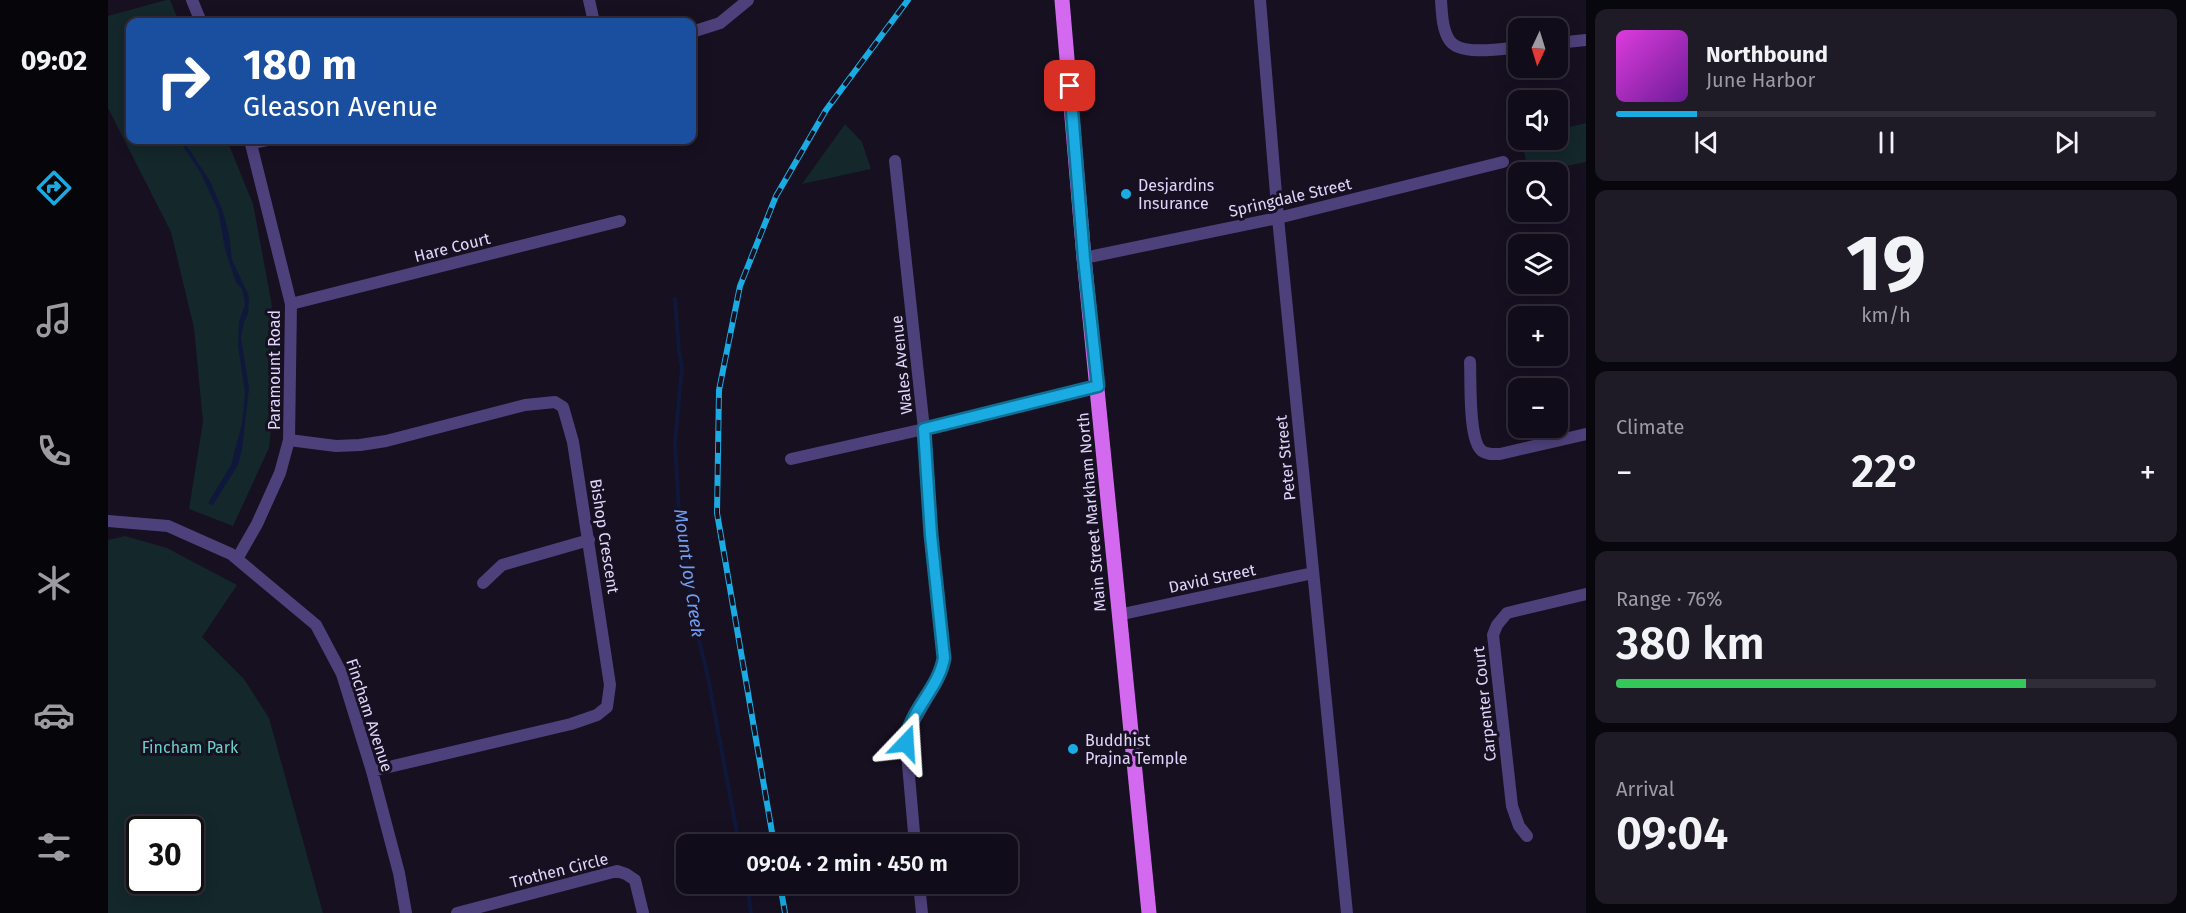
<!DOCTYPE html>
<meta charset="utf-8">
<style>
body{margin:0;font-family:"Fira Sans",sans-serif;background:#1e1a26;color:#f1f3f6;height:100vh;display:flex;flex-direction:column;font-size:22px;white-space:nowrap}
*{box-sizing:border-box;margin:0}
p{font-size:20px;color:#9c9ba2}
.icon{flex:none;width:33px;height:33px;fill:none;stroke:currentColor;stroke-width:2;stroke-linecap:round;stroke-linejoin:round}
.map{position:relative;flex:1;overflow:hidden}
.drawer{display:flex;flex-direction:column;gap:9px;padding:9px;background:#09070e;width:600px}
.drawer>*{flex:none}
.top-card{position:absolute;left:18px;top:18px;width:570px;height:126px;border-radius:12px;box-shadow:0 3px 15px #0003,0 0 0 2px #302c38;background:#1a4fa0;color:#fff;overflow:hidden}
.needle{width:39px;rotate:184deg}
.tools{position:absolute;left:1400px;top:18px;display:grid;gap:12px}
.tools a{display:grid;place-items:center;width:60px;height:60px;border-radius:12px;background:#100c19;box-shadow:0 3px 15px #0003,0 0 0 2px #302c38;font-size:30px}
.speed{position:absolute;left:18px;top:816px;display:flex;gap:12px;font-size:30px;font-weight:700;text-align:center}
.speed>*{display:grid;place-content:center;width:78px;height:78px;border-radius:50%;background:#100c19;box-shadow:0 3px 15px #0003,0 0 0 2px #302c38;line-height:1}
.speed .limit{border:3px solid #111;border-radius:9px;background:#fff;color:#111}
.pin{position:absolute;display:grid;place-items:center;width:51px;height:51px;color:#fff;margin:-26px;border-radius:12px;box-shadow:0 3px 9px #0006}
.me{position:absolute;width:66px;margin:-33px;rotate:20deg;stroke-linejoin:round;filter:drop-shadow(0 0 4px #0008)}
.turn{display:flex;align-items:center;gap:21px;height:126px;padding:0 18px;font-size:27px}
.turn .icon{width:78px;height:78px;stroke-width:2.5}
.turn b{display:block;font-size:42px;line-height:51px}
.big{font-size:45px;font-weight:600;line-height:1.1}
.drawer .widget{flex:1;display:flex;flex-direction:column;justify-content:center;gap:9px;min-width:0;padding:0 21px;border-radius:12px;background:#1e1a26}
.drawer .dial{align-items:center;gap:0}
.dial b{font-size:78px;line-height:1}
.song{display:flex;align-items:center;gap:18px}
.cover{width:72px;height:72px;border-radius:9px;background:linear-gradient(135deg,hsl(300 70% 55%),hsl(280 70% 35%))}
.played{height:6px;border-radius:3px;background:linear-gradient(90deg,#1aabe2 15%,#302c38 15%)}
.keys{display:flex;justify-content:space-around;direction:ltr}
.heat{display:flex;justify-content:space-between;align-items:center;font-size:33px;direction:ltr}
.charge{height:9px;border-radius:4px;background:linear-gradient(90deg,#34c759 76%,#302c38 0)}
.trip{position:absolute;left:568px;top:834px;width:342px;height:60px;border-radius:12px;background:#100c19;box-shadow:0 3px 15px #0003,0 0 0 2px #302c38;font-weight:600;line-height:60px;text-align:center}
main{display:flex;flex:1;min-height:0}
.menu{display:flex;flex-direction:column;width:108px;justify-content:space-around;align-items:center;background:#06050a;color:#9c9ba2}
.menu .icon{width:42px;height:42px}
.menu .active{color:#1aabe2}
.menu b{font-size:27px;color:#f1f3f6}
.map>svg:first-child{display:block}
.green{fill:#14272b;fill-rule:evenodd}
.water{fill:#0f183b}
.lines{fill:none;stroke-linecap:round;stroke-linejoin:round}
.stream{stroke:#0f183b;stroke-width:4}
.minor{stroke:#4d417b;stroke-width:12}
.major{stroke:#d369ee;stroke-width:15}
.rail-casing{stroke:#1aabe2;stroke-width:6}
.rail{stroke:#161021;stroke-width:4;stroke-dasharray:11;stroke-linecap:butt}
.route-casing{stroke:#116f93;stroke-width:15}
.route{stroke:#1aabe2;stroke-width:10}
.poi-dot{fill:#1aabe2;stroke:#161021;stroke-width:2}
.labels{text-anchor:middle;stroke-width:6;stroke-linejoin:round;paint-order:stroke}
.poi-label{font-size:16px;fill:#e0d5fa;stroke:#161021;text-anchor:start}
.street-label{font-size:16px;fill:#e0d5fa;stroke:#161021}
.park-label{font-size:16px;fill:#6ad2ca;stroke:#161021}
.water-label{font-size:18px;font-style:italic;fill:#6f9def;stroke:#161021}
</style>
<main>
<nav class="menu">
<b>09:02</b>
<svg class="icon active" aria-label="directions" viewBox="0 0 24 24"><path d="M12 3l9 9-9 9-9-9zM9 14v-3h6M13 9l2 2-2 2"/></svg>
<svg class="icon" aria-label="music" viewBox="0 0 24 24"><path d="M9 18V5l10-2v13"/><circle cx="6" cy="18" r="3"/><circle cx="16" cy="16" r="3"/></svg>
<svg class="icon" aria-label="phone" viewBox="0 0 24 24"><path d="M5 4h4l2 5-3 2q2 4 5 5l2-3 5 2v4C11 20 4 13 5 4z"/></svg>
<svg class="icon" aria-label="climate" viewBox="0 0 24 24"><path d="M12 3v18M4 7l16 10M4 17L20 7"/></svg>
<svg class="icon" aria-label="car" viewBox="0 0 24 24"><path d="M5 17H2v-5l4-1 3-4h7l3 4 3 1v5h-3M9 17h6M6 11h13"/><circle cx="7" cy="17" r="2"/><circle cx="17" cy="17" r="2"/></svg>
<svg class="icon" aria-label="filters" viewBox="0 0 24 24"><path d="M4 7h16M4 17h16"/><circle cx="9" cy="7" r="2"/><circle cx="15" cy="17" r="2"/></svg>
</nav>
<div class="map">
<svg width="1478" height="913" viewBox="0 0 1478 913">
<rect width="100%" height="100%" fill="#161021"/>
<path class="green" d="M58,0H62L71,22H22V140H119L145,204L163,300L170,359L161,448L125,526L81,509L95,422L86,328L63,232L0,108V16Z
M1478,123V162L1428,172H1418C1419,158 1417,152 1409,140H1449V130Z
M737,124L754,142L763,169L694,184Z
M17,536L59,548L129,585L94,637L136,679L161,718L215,913H0V540ZM32,830H82V880H32Z"/>
<path class="water" d="M71,140H75L102,181L114,209L121,234L124,260L141,296L140,314L136,322L133,338L141,388L134,450L130,465L105,505L100,503L123,465L134,423L137,393L130,345L131,322L137,304L134,289L128,283L117,249L110,210L92,172Z"/>
<g class="lines">
<path class="stream" d="M567,299L571,351L574,367L567,443L571,514L586,620L600,677L631,844
M639,884L643,913"/>
<path class="minor" d="M84,0L93,22
M481,0L486,22
M1152,0L1170,218L1239,913
M1333,0C1334,13 1334,30 1342,41C1353,56 1393,49 1410,47
M584,32L612,23L640,0
M1449,43L1478,40
M144,143L159,140
M787,161L816,429L823,535L836,658L831,677L799,734V753L807,844
M976,258L1170,218L1395,162
M183,304L512,221
M1362,362C1363,380 1360,441 1374,451C1380,455 1385,454 1392,454L1478,434
M181,440L228,446L252,445L278,441L417,405L447,402L455,407L465,442L502,685L499,707L489,715L463,724L264,771
M683,459L816,429L990,386
M0,521L60,526L123,554L208,625L234,674L264,771L291,873L298,913
M129,559L149,524L172,473L181,440L183,304L142,140
M375,583L394,565L481,540
M1010,615L1205,573
M1419,836L1411,826L1404,806L1385,635L1389,625L1399,613L1478,594
M811,884L814,913
M349,913L509,871L518,874L527,880L535,913"/>
<path class="major" d="M954,0L976,258L1041,913"/>
<defs>
<path id="rail" d="M666,844L609,513L611,390L632,286L668,196L718,110L800,0
M672,884L677,913"/>
</defs>
<use href="#rail" class="rail-casing"/>
<use href="#rail" class="rail"/>
</g>
<g class="lines">
<defs>
<path id="route" d="M798,743C800,712 831,689 836,658L823,535L816,429L990,386L976,258L962,86"/>
</defs>
<use href="#route" class="route-casing"/>
<use href="#route" class="route"/>
</g>
<g class="poi-dot">
<circle cx="1018" cy="194" r="6"/>
<circle cx="965" cy="749" r="6"/>
</g>
<g class="labels">
<g class="poi-label">
<text x="1030" y="191">Desjardins<tspan x="1030" dy="18">Insurance</tspan></text>
<text x="977" y="746">Buddhist<tspan x="977" dy="18">Prajna Temple</tspan></text>
</g>
<g class="street-label">
<text transform="translate(1182 197) rotate(-13)" y="6">Springdale Street</text>
<text transform="translate(344 247) rotate(-14)" y="6">Hare Court</text>
<text transform="translate(793 365) rotate(-96)" y="6">Wales Avenue</text>
<text transform="translate(166 370) rotate(-90)" y="6">Paramount Road</text>
<text transform="translate(1177 458) rotate(-96)" y="6">Peter Street</text>
<text transform="translate(983 512) rotate(-95)" y="6">Main Street Markham North</text>
<text transform="translate(497 536) rotate(81)" y="6">Bishop Crescent</text>
<text transform="translate(1104 578) rotate(-12)" y="6">David Street</text>
<text transform="translate(1376 704) rotate(-96)" y="6">Carpenter Court</text>
<text transform="translate(262 715) rotate(72)" y="6">Fincham Avenue</text>
<text transform="translate(451 870) rotate(-14)" y="6">Trothen Circle</text>
</g>
<g class="park-label">
<text x="82" y="753">Fincham Park</text>
</g>
<g class="water-label">
<text transform="translate(581 573) rotate(82)" y="6">Mount Joy Creek</text>
</g>
</g>
</svg>
<div class="tools">
<a><svg class="needle" viewBox="-14 -14 28 28"><path d="M0-13l5 13h-10z" fill="#e53935"/><path d="M0 13l5-13h-10z" fill="#9c9ba2"/></svg></a>
<a><svg class="icon" aria-label="sound" viewBox="0 0 24 24"><path d="M4 9h4l5-4v14l-5-4H4zM17 9q2 3 0 6"/></svg></a>
<a><svg class="icon" aria-label="search" viewBox="0 0 24 24"><circle cx="10" cy="10" r="6"/><path d="M15 15l6 6"/></svg></a>
<a><svg class="icon" aria-label="layers" viewBox="0 0 24 24"><path d="M12 4l9 5-9 5-9-5zM3 14l9 5 9-5"/></svg></a>
<a>+</a>
<a>−</a>
</div>
<div class="speed"><div class="limit">30</div></div>
<div class="pin" style="left:962px;top:86px;background:#d93025"><svg class="icon" aria-label="arrive" viewBox="0 0 24 24"><path d="M6 21V4h12l-3 4 3 4H6"/></svg></div>
<svg class="me" style="left:798px;top:743px" viewBox="-20 -20 40 40"><path d="M0-17L14 15 0 8-14 15z" fill="#1aabe2" stroke="#fff" stroke-width="4"/></svg>
<div class="trip">09:04 · 2 min · 450 m</div>
<div class="top-card">
<div class="turn"><svg class="icon" aria-label="right" viewBox="0 0 24 24"><path d="M7 20v-9h11M14 6l5 5-5 5"/></svg><div><b>180 m</b>Gleason Avenue</div></div>
</div>
</div>
<section class="drawer">
<div class="widget">
<div class="song"><i class="cover"></i><div><b>Northbound</b><p>June Harbor</p></div></div>
<div class="played"></div>
<div class="keys"><svg class="icon" aria-label="previous" viewBox="0 0 24 24"><path d="M18 5L8 12l10 7zM5 5v14"/></svg><svg class="icon" aria-label="pause" viewBox="0 0 24 24"><path d="M8 5v14M16 5v14"/></svg><svg class="icon" aria-label="next" viewBox="0 0 24 24"><path d="M6 5l10 7-10 7zM19 5v14"/></svg></div>
</div>
<div class="widget dial"><b>19</b><p>km/h</p></div>
<div class="widget"><p>Climate</p>
<div class="heat"><a>−</a><b class="big">22°</b><a>+</a></div>
</div>
<div class="widget"><p>Range · 76%</p><b class="big">380 km</b><div class="charge"></div></div>
<div class="widget"><p>Arrival</p><b class="big">09:04</b></div>
</section>
</main>
